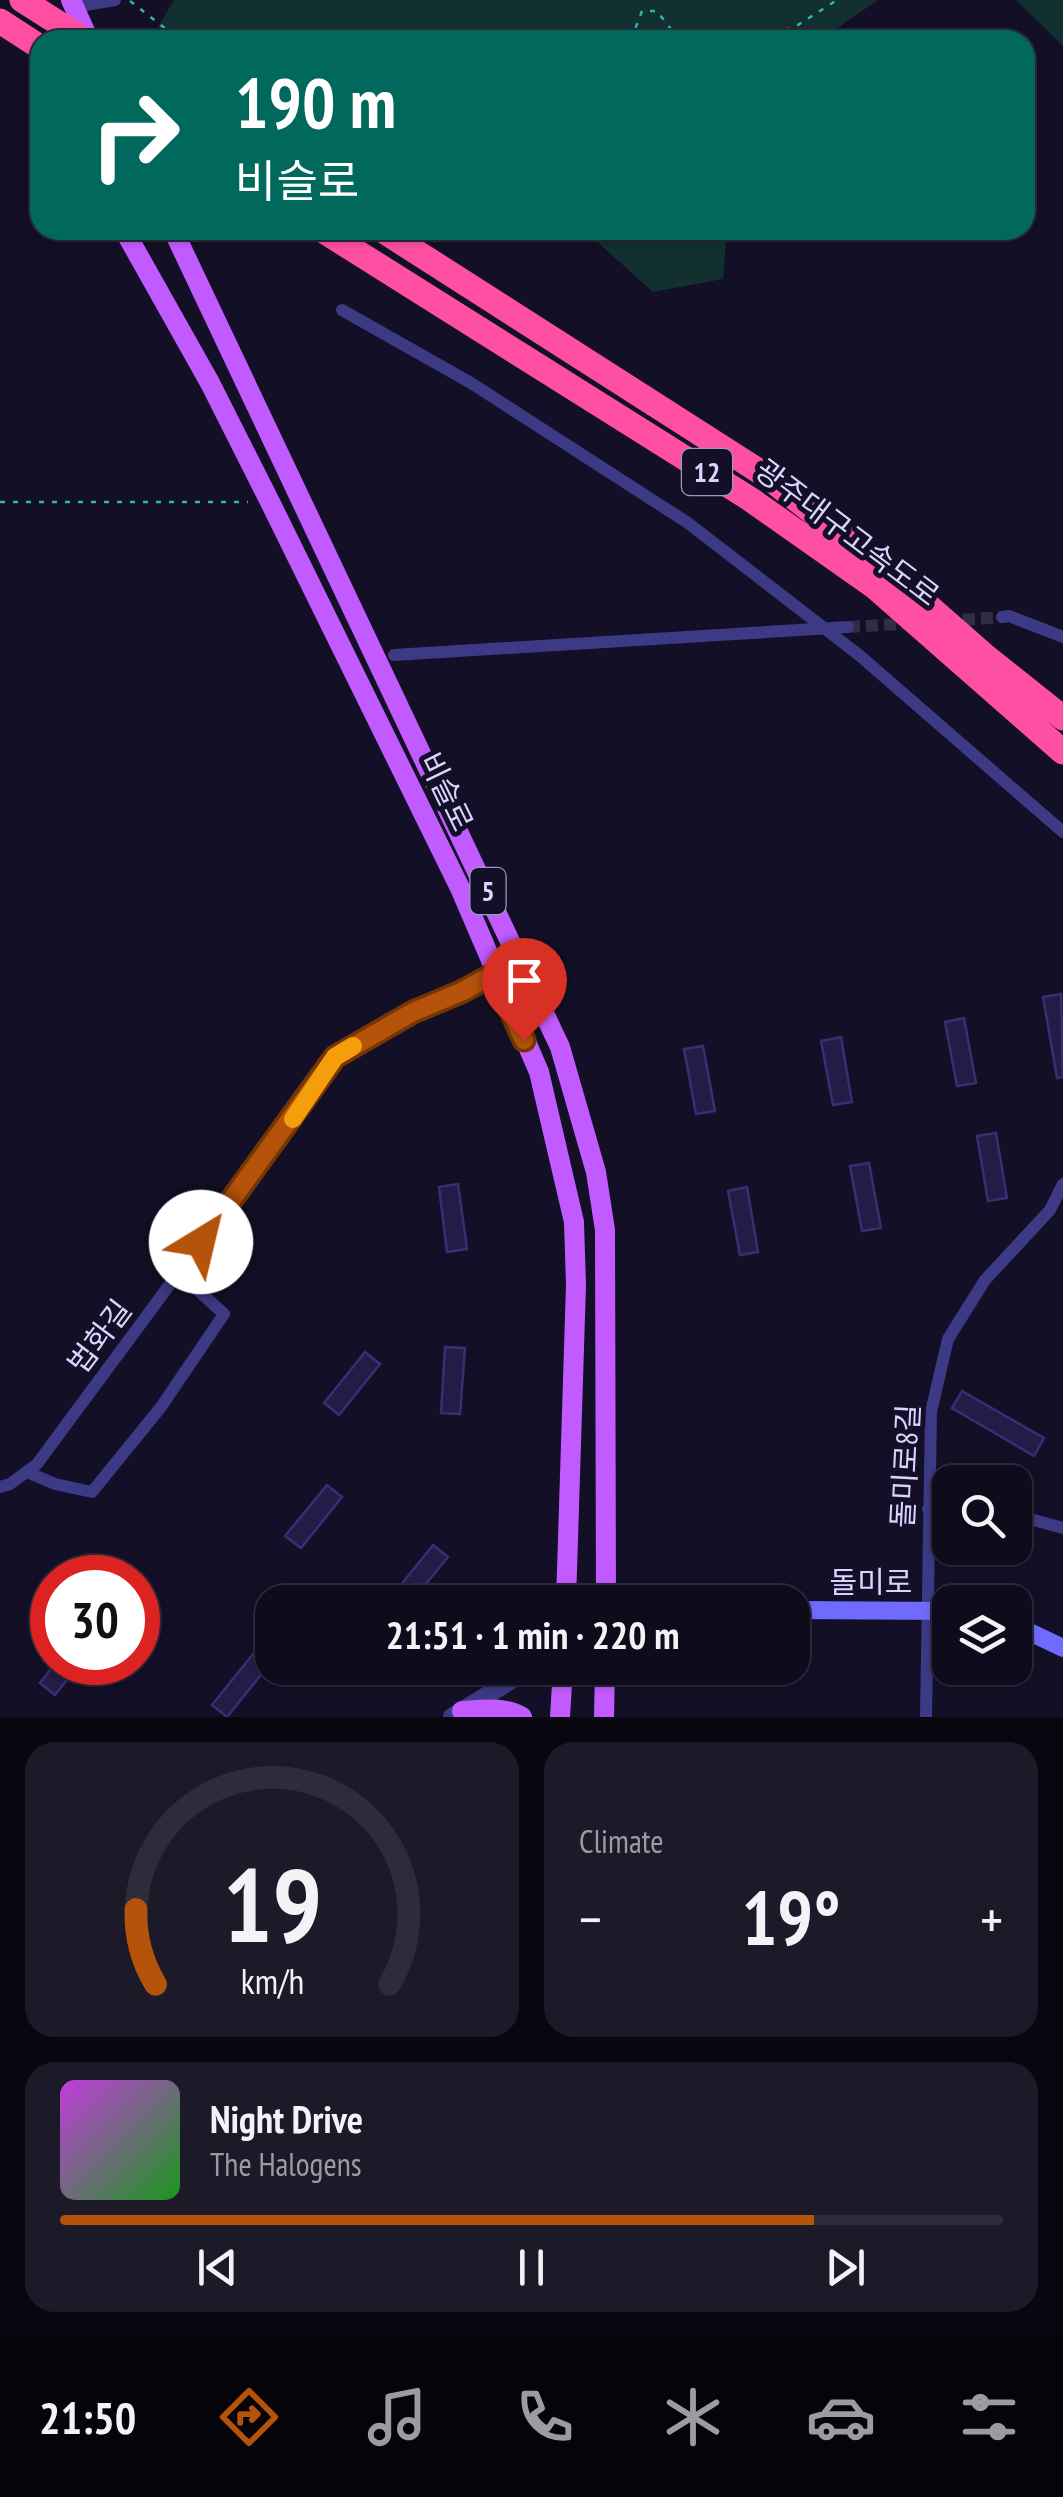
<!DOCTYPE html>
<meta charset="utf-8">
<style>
body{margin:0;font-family:"PT Sans Narrow","Noto Sans KR",sans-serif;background:#1c1929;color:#f1f3f6;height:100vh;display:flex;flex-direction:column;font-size:38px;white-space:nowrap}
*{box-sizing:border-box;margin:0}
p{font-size:32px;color:#9b9ba3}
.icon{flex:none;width:55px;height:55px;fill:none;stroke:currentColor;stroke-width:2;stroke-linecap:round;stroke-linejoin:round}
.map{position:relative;height:1717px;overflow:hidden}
.sheet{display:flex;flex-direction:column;gap:25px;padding:25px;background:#08060f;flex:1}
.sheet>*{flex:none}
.banner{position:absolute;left:30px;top:30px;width:1005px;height:210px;border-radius:30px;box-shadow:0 2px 8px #0004,0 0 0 2px #2e2b3b;background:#00695c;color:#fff;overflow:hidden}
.tools{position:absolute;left:932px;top:1465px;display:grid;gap:20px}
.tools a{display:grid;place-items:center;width:100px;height:100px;border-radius:20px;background:#0e0b1c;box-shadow:0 2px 8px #0004,0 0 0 2px #2e2b3b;font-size:50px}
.speed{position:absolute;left:30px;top:1555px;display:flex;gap:20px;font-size:50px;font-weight:700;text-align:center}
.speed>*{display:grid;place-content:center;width:130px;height:130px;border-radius:50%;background:#0e0b1c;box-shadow:0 2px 8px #0004,0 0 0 2px #2e2b3b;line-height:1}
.speed .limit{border:15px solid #d22;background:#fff;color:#111}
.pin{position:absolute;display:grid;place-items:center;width:85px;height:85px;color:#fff;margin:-102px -42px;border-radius:50% 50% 50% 0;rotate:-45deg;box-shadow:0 0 10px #0007}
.pin .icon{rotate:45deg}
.me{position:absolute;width:110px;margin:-55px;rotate:36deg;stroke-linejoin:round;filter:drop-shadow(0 0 8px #0008)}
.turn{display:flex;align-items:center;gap:35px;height:210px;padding:0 40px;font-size:45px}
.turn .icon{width:130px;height:130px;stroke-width:2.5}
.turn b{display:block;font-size:70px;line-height:85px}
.big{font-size:75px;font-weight:700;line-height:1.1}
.sheet .card{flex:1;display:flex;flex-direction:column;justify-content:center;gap:15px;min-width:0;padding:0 35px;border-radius:30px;background:#1c1929}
.sheet .dial{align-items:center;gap:0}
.dial svg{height:260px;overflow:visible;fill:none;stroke:#2e2b3b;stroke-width:7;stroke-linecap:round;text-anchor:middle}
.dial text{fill:#f1f3f6;stroke:none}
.song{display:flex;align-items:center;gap:30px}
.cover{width:120px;height:120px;border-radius:15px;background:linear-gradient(135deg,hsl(290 70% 55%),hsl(120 70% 35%))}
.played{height:10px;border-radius:5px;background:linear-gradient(90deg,#b45309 80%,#2e2b3b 80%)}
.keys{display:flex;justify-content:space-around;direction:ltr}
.heat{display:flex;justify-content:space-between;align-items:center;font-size:55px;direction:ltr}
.sheet .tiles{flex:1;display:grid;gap:25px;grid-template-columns:1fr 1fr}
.card:last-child{grid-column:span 2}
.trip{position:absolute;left:255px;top:1585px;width:555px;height:100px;border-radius:30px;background:#0e0b1c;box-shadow:0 2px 8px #0004,0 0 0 2px #2e2b3b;font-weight:700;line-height:100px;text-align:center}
.dock{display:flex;height:160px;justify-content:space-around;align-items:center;background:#06040b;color:#9b9ba3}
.dock .icon{width:70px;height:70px}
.dock .active{color:#b45309}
.dock b{font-size:45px;color:#f1f3f6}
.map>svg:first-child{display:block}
.green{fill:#12302f}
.building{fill:#241b47;stroke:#3b2d73;stroke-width:2.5}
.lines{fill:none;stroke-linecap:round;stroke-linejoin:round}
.minor-tunnel{stroke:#312d47;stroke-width:12;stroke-dasharray:12 6;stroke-linecap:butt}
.path{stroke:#2fb8b0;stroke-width:2.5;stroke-dasharray:5 8;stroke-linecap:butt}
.minor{stroke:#3d3a85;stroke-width:12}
.tertiary{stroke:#3d3a85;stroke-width:18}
.secondary{stroke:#6f6bff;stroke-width:18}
.primary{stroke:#c25bff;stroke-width:20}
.motorway{stroke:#ff4fa3;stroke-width:25}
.route-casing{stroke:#753606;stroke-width:25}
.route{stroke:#b45309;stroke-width:18}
.slow{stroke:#f59e0b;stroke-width:18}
.labels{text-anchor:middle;stroke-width:10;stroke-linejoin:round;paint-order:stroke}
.shield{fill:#130f26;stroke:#9e99be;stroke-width:2.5}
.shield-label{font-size:28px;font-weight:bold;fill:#d9d4ff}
.street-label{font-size:30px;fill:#d9d4ff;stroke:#130f26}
</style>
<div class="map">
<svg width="1063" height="1717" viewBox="0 0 1063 1717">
<rect width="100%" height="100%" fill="#130f26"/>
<path class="green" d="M174,0H878L820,40H160L154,34Z
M1016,0H1063V46Z
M584,230H727L723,279L653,292Z"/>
<path class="building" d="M1061,994L1063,1077L1057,1078L1043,997Z
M964,1018L976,1083L957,1086L945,1022Z
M841,1037L852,1102L833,1105L821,1041Z
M703,1046L715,1111L696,1114L684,1049Z
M996,1133L1007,1198L988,1201L977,1136Z
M869,1163L881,1228L862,1231L850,1166Z
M458,1184L467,1249L447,1252L439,1187Z
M747,1187L758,1252L740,1255L728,1191Z
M445,1347L465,1348L460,1414L441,1413Z
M365,1352L380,1364L339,1415L324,1403Z
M962,1391L1044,1438L1034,1456L952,1408Z
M327,1485L342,1497L301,1548L285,1536Z
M433,1545L448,1557L411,1602H400L392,1596Z
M253,1654L268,1666L227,1717L212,1705Z
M56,1662H81L55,1695L40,1683Z"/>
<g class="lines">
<path class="minor-tunnel" d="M945,621L1002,617
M848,627L915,623"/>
<path class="path" d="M130,1L180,40
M631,40L642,11H657L679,40
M761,40L798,25L837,0
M0,502H248"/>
<path class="minor" d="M74,7L115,0
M342,310L471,383L688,523L859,655L1063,832
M1002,617L1009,616L1063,637
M394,655L848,627
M27,1472L55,1484L92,1492L161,1407L224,1314L179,1273
M0,1487L10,1484L37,1464L313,1091L335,1057L413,1012L461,992L494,974
M928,1509H950
M1015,1515L1063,1528
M926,1717L931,1412L948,1339L985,1280L1050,1210L1063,1184"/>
<path class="tertiary" d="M452,1717L531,1668"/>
<path class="secondary" d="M792,1610L950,1611
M1015,1625L1063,1648"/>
<path class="primary" d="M71,0L89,40
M124,230L210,383L270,502L460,888L539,1072L574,1222L576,1285L566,1602
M173,230L560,1047L596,1172L605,1230L606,1602
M462,1711C481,1710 505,1706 522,1717
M560,1717L563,1668
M604,1717L605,1668"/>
<path class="motorway" d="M22,0L85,40
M0,21L40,47
M322,230L750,499L875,587L1063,752
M382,230L765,475L887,570L984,655L1063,718"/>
</g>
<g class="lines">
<defs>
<path id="route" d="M201,1242L335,1057L413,1012L461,992L494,974L524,1040"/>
</defs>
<use href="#route" class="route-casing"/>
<use href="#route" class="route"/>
<path class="slow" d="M293,1119L335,1057L353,1046"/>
</g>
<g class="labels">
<g class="shield">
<rect x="682" y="449" width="50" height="46" rx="8"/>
<rect x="470.5" y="868" width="35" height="46" rx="8"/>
</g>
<g class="shield-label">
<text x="707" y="482">12</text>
<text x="488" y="901">5</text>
</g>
<g class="street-label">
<text transform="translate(847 533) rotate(37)" y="10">광주대구고속도로</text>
<text transform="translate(446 792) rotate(64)" y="10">비슬로</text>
<text transform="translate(100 1337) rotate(-53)" y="10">법화길</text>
<text transform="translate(906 1466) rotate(-87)" y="10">돌미로8길</text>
<text x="871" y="1593">돌미로</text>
</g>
</g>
</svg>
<div class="tools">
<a><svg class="icon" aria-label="search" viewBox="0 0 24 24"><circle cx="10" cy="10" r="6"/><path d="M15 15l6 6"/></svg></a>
<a><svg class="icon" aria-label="layers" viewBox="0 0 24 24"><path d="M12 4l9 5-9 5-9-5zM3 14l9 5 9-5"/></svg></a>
</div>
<div class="speed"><div class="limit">30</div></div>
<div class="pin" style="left:524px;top:1040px;background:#d93025"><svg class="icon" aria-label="arrive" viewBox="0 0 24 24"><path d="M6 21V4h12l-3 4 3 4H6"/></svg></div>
<svg class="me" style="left:201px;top:1242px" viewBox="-20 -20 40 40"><circle r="19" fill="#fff"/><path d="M0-13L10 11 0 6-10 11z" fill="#b45309"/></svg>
<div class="trip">21:51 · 1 min · 220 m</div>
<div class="banner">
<div class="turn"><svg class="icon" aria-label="right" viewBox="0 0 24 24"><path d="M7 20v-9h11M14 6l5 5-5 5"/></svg><div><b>190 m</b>비슬로</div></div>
</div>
</div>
<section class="sheet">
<div class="tiles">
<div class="card dial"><svg viewBox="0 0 100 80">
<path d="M14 69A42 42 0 1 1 86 69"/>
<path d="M14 69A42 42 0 0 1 8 46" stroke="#b45309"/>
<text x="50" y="56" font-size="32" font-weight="700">19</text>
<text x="50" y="72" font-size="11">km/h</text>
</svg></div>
<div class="card"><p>Climate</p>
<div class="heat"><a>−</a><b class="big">19°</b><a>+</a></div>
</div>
<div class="card">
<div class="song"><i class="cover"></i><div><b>Night Drive</b><p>The Halogens</p></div></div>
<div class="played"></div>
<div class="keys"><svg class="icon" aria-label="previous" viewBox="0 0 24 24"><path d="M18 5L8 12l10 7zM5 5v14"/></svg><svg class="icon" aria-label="pause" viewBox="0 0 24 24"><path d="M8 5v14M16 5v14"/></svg><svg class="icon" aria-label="next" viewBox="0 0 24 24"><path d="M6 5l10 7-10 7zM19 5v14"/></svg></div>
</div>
</div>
</section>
<nav class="dock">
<b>21:50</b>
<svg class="icon active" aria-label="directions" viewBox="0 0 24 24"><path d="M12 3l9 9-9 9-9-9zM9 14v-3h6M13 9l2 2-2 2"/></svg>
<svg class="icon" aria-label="music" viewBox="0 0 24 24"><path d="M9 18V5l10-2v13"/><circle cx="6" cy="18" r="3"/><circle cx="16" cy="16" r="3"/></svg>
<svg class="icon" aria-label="phone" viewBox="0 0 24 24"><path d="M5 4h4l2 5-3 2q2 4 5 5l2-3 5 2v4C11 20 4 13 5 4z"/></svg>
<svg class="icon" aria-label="climate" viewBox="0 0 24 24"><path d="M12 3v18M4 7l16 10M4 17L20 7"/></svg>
<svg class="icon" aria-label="car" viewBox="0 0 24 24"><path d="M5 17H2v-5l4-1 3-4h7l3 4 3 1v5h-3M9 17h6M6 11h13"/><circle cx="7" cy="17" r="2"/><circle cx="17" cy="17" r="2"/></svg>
<svg class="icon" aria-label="filters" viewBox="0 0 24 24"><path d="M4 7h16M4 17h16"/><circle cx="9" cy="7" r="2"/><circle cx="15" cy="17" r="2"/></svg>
</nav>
